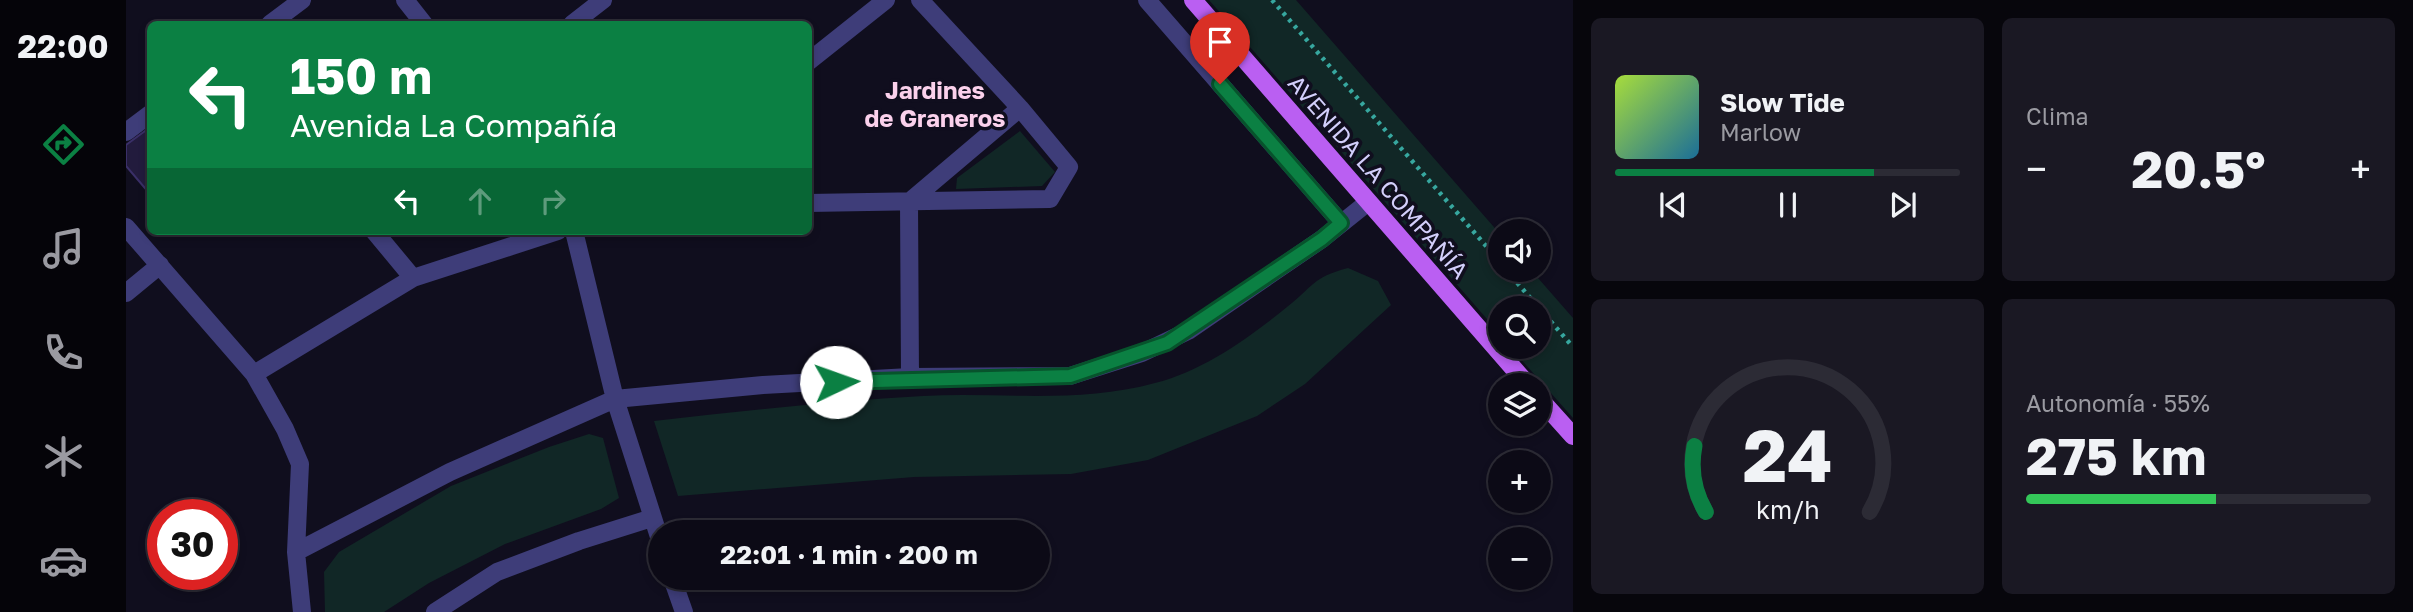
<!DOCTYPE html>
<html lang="es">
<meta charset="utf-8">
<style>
body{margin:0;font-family:"Golos Text",sans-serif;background:#1a1823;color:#f1f3f6;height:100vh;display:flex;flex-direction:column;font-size:26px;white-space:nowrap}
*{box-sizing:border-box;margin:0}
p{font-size:23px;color:#9a9aa1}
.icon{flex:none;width:38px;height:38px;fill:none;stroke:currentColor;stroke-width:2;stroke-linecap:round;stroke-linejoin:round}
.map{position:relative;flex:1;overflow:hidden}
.side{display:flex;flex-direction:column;gap:18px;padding:18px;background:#07060c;width:840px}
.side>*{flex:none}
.hud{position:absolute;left:21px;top:21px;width:665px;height:214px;border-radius:10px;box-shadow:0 4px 10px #0003,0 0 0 2px #2c2b35;background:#0b8043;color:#fff;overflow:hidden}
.fabs{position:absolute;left:1362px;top:219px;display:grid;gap:14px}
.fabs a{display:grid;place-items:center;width:63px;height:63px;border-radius:50%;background:#0c0a16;box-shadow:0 4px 10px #0003,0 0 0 2px #2c2b35;font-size:35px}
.speed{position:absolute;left:21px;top:499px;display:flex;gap:14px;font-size:35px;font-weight:700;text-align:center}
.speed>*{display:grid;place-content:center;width:91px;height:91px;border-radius:50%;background:#0c0a16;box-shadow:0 4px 10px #0003,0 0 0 2px #2c2b35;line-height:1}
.speed .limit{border:10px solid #d22;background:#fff;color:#111}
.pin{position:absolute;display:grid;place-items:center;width:60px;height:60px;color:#fff;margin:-72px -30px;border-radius:50% 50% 50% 0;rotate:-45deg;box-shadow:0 0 7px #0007}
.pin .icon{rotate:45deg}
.me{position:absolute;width:77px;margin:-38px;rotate:87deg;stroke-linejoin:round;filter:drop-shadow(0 0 5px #0008)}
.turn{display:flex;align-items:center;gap:24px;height:147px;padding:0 28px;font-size:32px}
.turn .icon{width:91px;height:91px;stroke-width:2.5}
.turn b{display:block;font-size:49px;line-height:60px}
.lanes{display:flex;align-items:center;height:66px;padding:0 28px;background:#0003;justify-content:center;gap:35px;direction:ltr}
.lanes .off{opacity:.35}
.big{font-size:52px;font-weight:700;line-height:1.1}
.side .widget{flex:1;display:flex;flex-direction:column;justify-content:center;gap:10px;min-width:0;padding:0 24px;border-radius:10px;background:#1a1823}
.side .dial{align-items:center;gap:0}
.dial svg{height:182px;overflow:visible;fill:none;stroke:#2c2b35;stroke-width:7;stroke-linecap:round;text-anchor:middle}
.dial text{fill:#f1f3f6;stroke:none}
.song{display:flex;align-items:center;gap:21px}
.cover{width:84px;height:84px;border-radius:10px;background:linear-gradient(135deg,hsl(80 70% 55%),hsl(200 70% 35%))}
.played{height:7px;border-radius:4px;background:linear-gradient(90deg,#0b8043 75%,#2c2b35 75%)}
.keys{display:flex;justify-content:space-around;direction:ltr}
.heat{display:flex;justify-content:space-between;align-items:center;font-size:38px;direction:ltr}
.charge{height:10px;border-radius:5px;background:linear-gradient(90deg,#34c759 55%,#2c2b35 0)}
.side .tiles{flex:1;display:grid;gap:18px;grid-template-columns:repeat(2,1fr)}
.trip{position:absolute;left:522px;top:520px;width:402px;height:70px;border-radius:35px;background:#0c0a16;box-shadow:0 4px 10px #0003,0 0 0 2px #2c2b35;font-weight:700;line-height:70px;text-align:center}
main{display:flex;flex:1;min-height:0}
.menu{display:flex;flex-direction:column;width:126px;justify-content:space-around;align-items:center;background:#050409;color:#9a9aa1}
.menu .icon{width:49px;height:49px}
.menu .active{color:#0b8043}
.menu b{font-size:32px;color:#f1f3f6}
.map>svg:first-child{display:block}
.green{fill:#112726}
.building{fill:#221b3d;stroke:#3a2f68;stroke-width:2}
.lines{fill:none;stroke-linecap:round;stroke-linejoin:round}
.path{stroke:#37a79f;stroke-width:4.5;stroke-dasharray:3.5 5;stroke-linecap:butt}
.minor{stroke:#3e3d79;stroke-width:18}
.major{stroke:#ba5ff2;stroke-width:18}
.route-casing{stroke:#07532c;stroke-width:18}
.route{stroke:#0b8043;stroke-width:12}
.labels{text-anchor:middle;stroke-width:7;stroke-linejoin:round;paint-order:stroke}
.street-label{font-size:23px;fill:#d3cffb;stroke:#100e1e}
.neighbourhood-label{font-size:24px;font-weight:bold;fill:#fbd1ec;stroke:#100e1e}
</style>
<main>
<nav class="menu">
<b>22:00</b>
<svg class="icon active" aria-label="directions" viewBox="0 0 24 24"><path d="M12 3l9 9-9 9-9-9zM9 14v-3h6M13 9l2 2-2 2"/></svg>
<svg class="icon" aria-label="music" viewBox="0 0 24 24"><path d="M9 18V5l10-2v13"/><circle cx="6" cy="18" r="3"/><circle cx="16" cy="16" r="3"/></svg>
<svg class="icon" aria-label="phone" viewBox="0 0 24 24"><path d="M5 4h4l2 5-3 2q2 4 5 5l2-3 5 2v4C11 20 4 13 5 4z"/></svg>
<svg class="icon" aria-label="climate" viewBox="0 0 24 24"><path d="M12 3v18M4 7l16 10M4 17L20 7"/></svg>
<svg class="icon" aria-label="car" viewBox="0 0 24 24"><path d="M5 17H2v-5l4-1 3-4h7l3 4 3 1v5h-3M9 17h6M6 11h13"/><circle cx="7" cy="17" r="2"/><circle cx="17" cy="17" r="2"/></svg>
</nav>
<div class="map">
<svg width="1447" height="612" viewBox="0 0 1447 612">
<rect width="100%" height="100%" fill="#100e1e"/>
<path class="green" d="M1083,0H1170L1374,234V270H1405L1447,318V418L1384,347L1412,346V308H1374V334Z
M894,131L929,172L916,186L830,189L831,178Z
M1222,268L1252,281L1265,305L1179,384L1131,416L1022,460L945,474L788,477L552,496L528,421C618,411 708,401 797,396C875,392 953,404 1029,383C1077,371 1123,338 1161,307C1188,286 1185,278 1222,268Z
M463,434L477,438L493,498L475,509L379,544L303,583L258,612H199L198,572L213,552L325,486L423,447Z"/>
<path class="building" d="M19,131L24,136V194L0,166V145Z"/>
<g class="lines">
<path class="path" d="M1146,0L1374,262
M1380,270L1447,347"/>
<path class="minor" d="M279,0L298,24
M1021,0L1215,223
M144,24L176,0
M446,24L477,0
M682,62L760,0
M0,132L24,114
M682,203L924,199L943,167L894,108L794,0
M0,227L128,374L159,429L174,464L170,552L176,612
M248,231L287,278
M448,231L489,399L534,540
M0,293L34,265
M128,374L287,278L432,231
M784,377L783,202L894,108
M170,552L324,472L489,399L637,385L784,377L944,376L1016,353L1062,331L1196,239L1241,203
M546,578L558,612
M309,612L371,572L453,541L526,518"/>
<path class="major" d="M1067,0L1402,385
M1412,397L1447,436"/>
</g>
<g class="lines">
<defs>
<path id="route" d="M710,382L944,376L1041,343L1196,239L1215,223L1094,84"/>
</defs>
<use href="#route" class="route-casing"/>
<use href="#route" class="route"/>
</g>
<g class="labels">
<g class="street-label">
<text transform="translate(1252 177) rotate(49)" y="8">AVENIDA LA COMPAÑÍA</text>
</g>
<g class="neighbourhood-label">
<text x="809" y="99">Jardines<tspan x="809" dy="28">de Graneros</tspan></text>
</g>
</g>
</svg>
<div class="fabs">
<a><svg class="icon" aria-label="sound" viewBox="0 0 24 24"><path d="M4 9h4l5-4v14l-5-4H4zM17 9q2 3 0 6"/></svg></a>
<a><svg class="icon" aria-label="search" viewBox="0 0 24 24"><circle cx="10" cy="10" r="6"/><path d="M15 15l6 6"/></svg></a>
<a><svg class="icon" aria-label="layers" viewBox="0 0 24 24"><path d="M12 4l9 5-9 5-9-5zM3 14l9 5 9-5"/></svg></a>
<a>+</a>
<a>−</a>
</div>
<div class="speed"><div class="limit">30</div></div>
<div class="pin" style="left:1094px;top:84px;background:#d93025"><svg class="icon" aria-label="arrive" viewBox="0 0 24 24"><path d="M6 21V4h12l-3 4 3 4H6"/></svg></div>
<svg class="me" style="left:710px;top:382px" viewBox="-20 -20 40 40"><circle r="19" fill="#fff"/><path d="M0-13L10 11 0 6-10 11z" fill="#0b8043"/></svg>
<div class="trip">22:01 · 1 min · 200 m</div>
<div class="hud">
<div class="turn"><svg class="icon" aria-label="left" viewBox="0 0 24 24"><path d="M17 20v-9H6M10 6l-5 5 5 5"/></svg><div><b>150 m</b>Avenida La Compañía</div></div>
<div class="lanes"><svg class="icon" aria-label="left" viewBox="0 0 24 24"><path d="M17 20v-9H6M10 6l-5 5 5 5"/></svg><svg class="icon off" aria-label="ahead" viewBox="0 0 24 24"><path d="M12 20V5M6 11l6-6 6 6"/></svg><svg class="icon off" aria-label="right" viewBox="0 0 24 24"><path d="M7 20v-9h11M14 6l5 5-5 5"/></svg></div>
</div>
</div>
<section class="side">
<div class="tiles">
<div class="widget">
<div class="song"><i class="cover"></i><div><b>Slow Tide</b><p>Marlow</p></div></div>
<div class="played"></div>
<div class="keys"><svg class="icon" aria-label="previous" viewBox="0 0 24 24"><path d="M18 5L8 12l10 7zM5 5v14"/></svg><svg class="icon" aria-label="pause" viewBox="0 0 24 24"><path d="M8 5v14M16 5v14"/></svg><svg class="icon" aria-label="next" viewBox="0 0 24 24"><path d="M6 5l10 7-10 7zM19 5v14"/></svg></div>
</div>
<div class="widget"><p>Clima</p>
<div class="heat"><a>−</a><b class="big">20.5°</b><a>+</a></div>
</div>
<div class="widget dial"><svg viewBox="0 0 100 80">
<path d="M14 69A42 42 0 1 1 86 69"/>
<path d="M14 69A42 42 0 0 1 9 40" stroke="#0b8043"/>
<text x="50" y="56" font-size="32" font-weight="700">24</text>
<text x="50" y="72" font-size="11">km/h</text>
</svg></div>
<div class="widget"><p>Autonomía · 55%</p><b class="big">275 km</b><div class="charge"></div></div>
</div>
</section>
</main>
